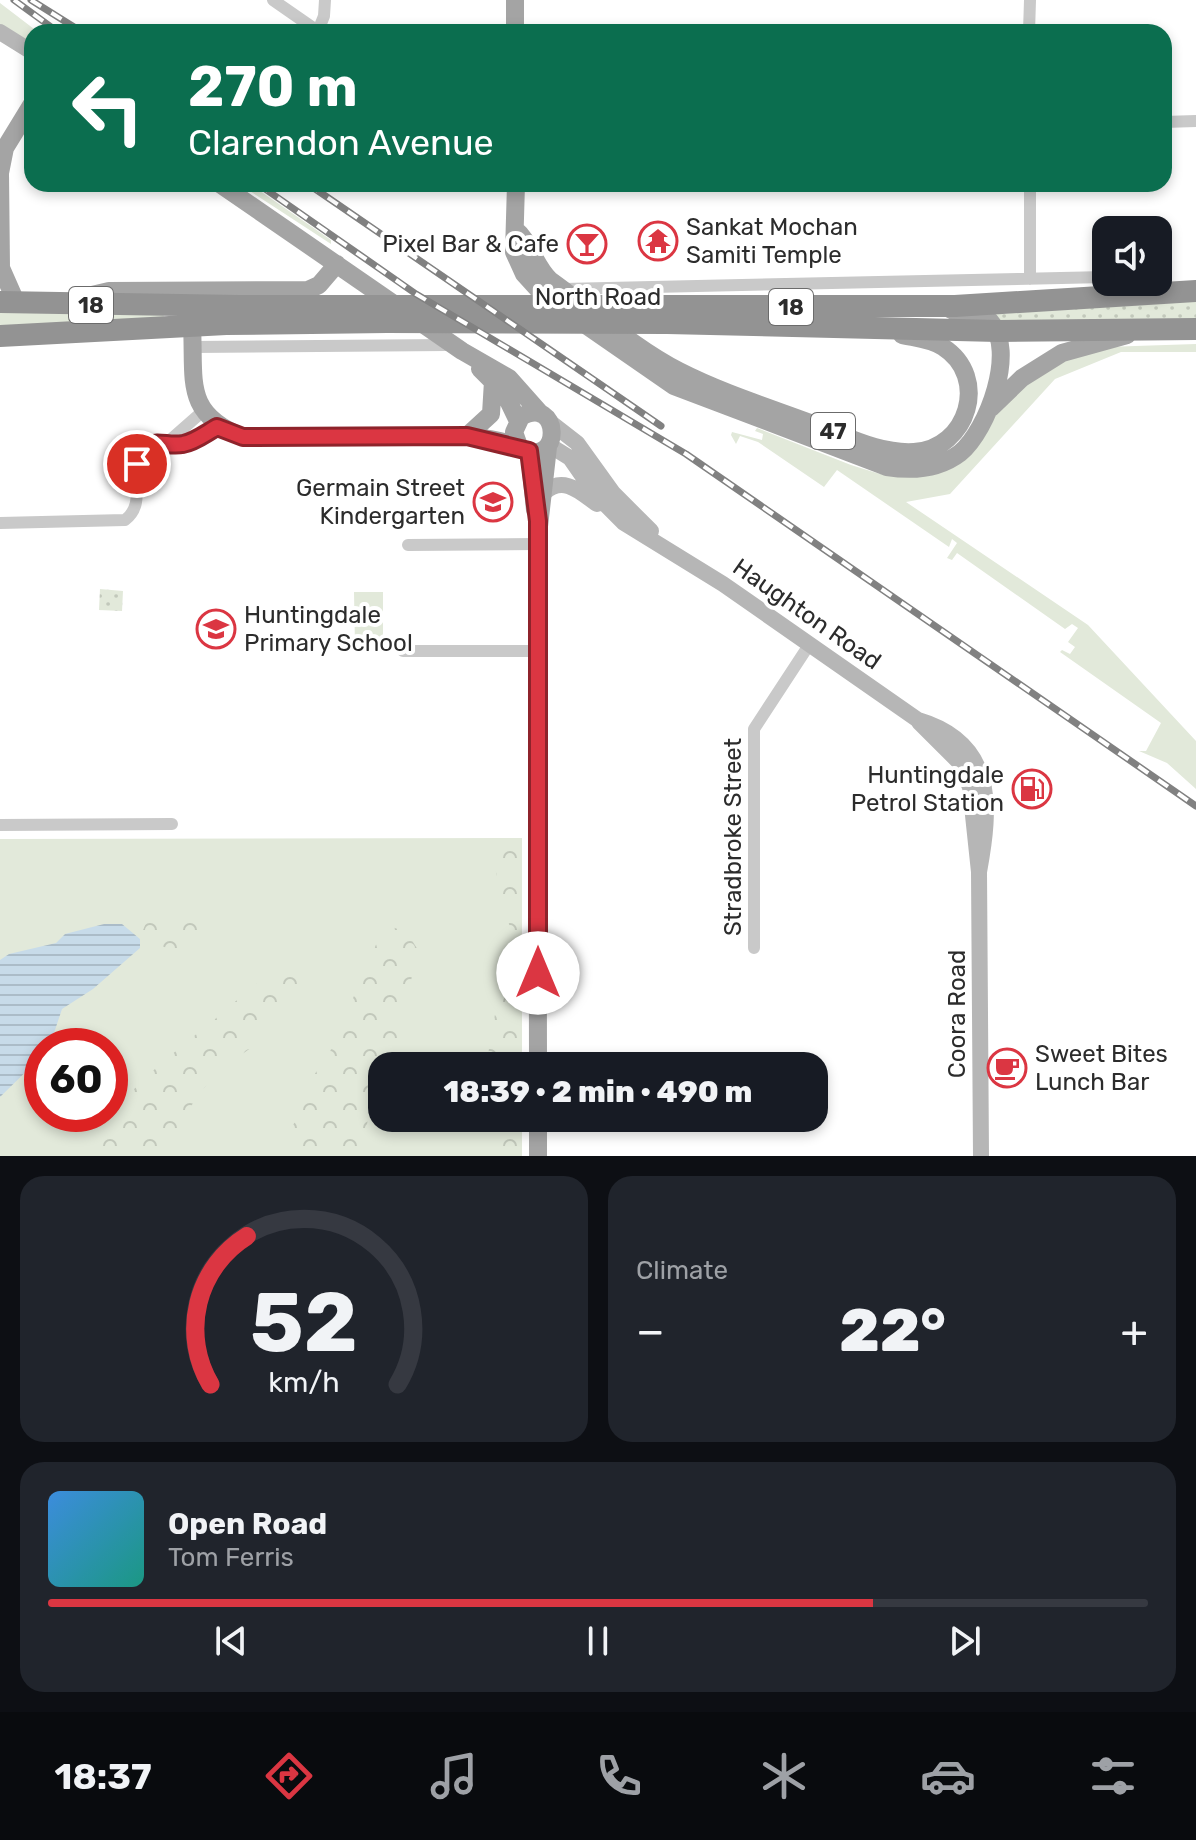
<!DOCTYPE html>
<meta charset="utf-8">
<style>
body{margin:0;font-family:Rubik,sans-serif;background:#20242c;color:#f1f3f6;height:100vh;display:flex;flex-direction:column;font-size:30px;white-space:nowrap}
*{box-sizing:border-box;margin:0}
p{font-size:26px;color:#9ea1a6}
.icon{flex:none;width:44px;height:44px;fill:none;stroke:currentColor;stroke-width:2;stroke-linecap:round;stroke-linejoin:round}
.map{position:relative;height:1156px;overflow:hidden}
.details{display:flex;flex-direction:column;gap:20px;padding:20px;background:#0d0f14;flex:1}
.details>*{flex:none}
.top-card{position:absolute;left:24px;top:24px;width:1148px;height:168px;border-radius:24px;box-shadow:0 4px 12px #0003;background:#0b6e4f;color:#fff;overflow:hidden}
.tools{position:absolute;left:1092px;top:216px;display:grid;gap:16px}
.tools a{display:grid;place-items:center;width:80px;height:80px;border-radius:16px;background:#171b24;box-shadow:0 4px 12px #0003;font-size:40px}
.speed{position:absolute;left:24px;top:1028px;display:flex;gap:16px;font-size:40px;font-weight:700;text-align:center}
.speed>*{display:grid;place-content:center;width:104px;height:104px;border-radius:50%;background:#171b24;box-shadow:0 4px 12px #0003;line-height:1}
.speed .limit{border:12px solid #d22;background:#fff;color:#111}
.pin{position:absolute;display:grid;place-items:center;width:68px;height:68px;color:#fff;margin:-34px;border:4px solid #fff;border-radius:50%;box-shadow:0 2px 8px #0007}
.me{position:absolute;width:88px;margin:-44px;rotate:0deg;stroke-linejoin:round;filter:drop-shadow(0 0 6px #0008)}
.turn{display:flex;align-items:center;gap:28px;height:168px;padding:0 32px;font-size:36px}
.turn .icon{width:104px;height:104px;stroke-width:2.5}
.turn b{display:block;font-size:56px;line-height:68px}
.big{font-size:60px;font-weight:800;line-height:1.1}
.details .tile{flex:1;display:flex;flex-direction:column;justify-content:center;gap:12px;min-width:0;padding:0 28px;border-radius:24px;background:#20242c}
.details .dial{align-items:center;gap:0}
.dial svg{height:208px;overflow:visible;fill:none;stroke:#363941;stroke-width:7;stroke-linecap:round;text-anchor:middle}
.dial text{fill:#f1f3f6;stroke:none}
.song{display:flex;align-items:center;gap:24px}
.cover{width:96px;height:96px;border-radius:12px;background:linear-gradient(135deg,hsl(210 70% 55%),hsl(170 70% 35%))}
.played{height:8px;border-radius:4px;background:linear-gradient(90deg,#db3642 75%,#363941 75%)}
.keys{display:flex;justify-content:space-around;direction:ltr}
.heat{display:flex;justify-content:space-between;align-items:center;font-size:44px;direction:ltr}
.details .tiles{flex:1;display:grid;gap:20px;grid-template-columns:1fr 1fr}
.tile:last-child{grid-column:span 2}
.trip{position:absolute;left:368px;top:1052px;width:460px;height:80px;border-radius:24px;background:#171b24;box-shadow:0 4px 12px #0003;font-weight:800;line-height:80px;text-align:center}
.menu{display:flex;height:128px;justify-content:space-around;align-items:center;background:#090b0e;color:#9ea1a6}
.menu .icon{width:56px;height:56px}
.menu .current{color:#db3642}
.menu b{font-size:36px;color:#f1f3f6}
.map>svg:first-child{display:block}
.grass{fill:#e2e9da;fill-rule:evenodd}
.forest{fill:url(#forest-crowns)}
.park{fill:url(#park-dots)}
.water{fill:url(#water-rules)}
.lines{fill:none;stroke-linecap:round;stroke-linejoin:round}
.street{stroke:#c9c9c9;stroke-width:12}
.secondary{stroke:#b6b6b6;stroke-width:16}
.primary{stroke:#a4a4a4;stroke-width:18}
.highway{stroke:#939393;stroke-width:22}
.rail-casing{stroke:#818181;stroke-width:7}
.rail{stroke:#fff;stroke-width:4;stroke-dasharray:12;stroke-linecap:butt}
.route-casing{stroke:#8e232b;stroke-width:20}
.route{stroke:#db3642;stroke-width:14}
.labels{text-anchor:middle;stroke-width:8;stroke-linejoin:round;paint-order:stroke}
.shield{fill:#fff;stroke:#6b6b6b;stroke-width:2}
.shield-label{font-size:22px;font-weight:bold;fill:#2c2c2c}
.poi-label{font-size:24px;fill:#2c2c2c;stroke:#fff;text-anchor:start}
.street-label{font-size:24px;fill:#2c2c2c;stroke:#fff}
</style>
<div class="map">
<svg width="1196" height="1156" viewBox="0 0 1196 1156">
<defs>
<pattern id="forest-crowns" width="20" height="18" patternUnits="userSpaceOnUse" patternTransform="scale(2)"><rect width="20" height="18" fill="#e2e9da"/><path d="M2 6a3 3 0 1 1 6 0M12 15a3 3 0 1 1 6 0" fill="none" stroke="#c2c8bb"/></pattern>
<pattern id="park-dots" width="8" height="8" patternUnits="userSpaceOnUse" patternTransform="scale(2)"><rect width="8" height="8" fill="#e2e9da"/><path d="M2 2h.1M6 6h.1" fill="none" stroke="#c2c8bb" stroke-width="1.8" stroke-linecap="round"/></pattern>
<pattern id="water-rules" width="6" height="5" patternUnits="userSpaceOnUse" patternTransform="scale(2)"><rect width="6" height="5" fill="#c7dbe9"/><path d="M0 2.5h6" fill="none" stroke="#abbcc8"/></pattern>
</defs>
<rect width="100%" height="100%" fill="#fff"/>
<path class="grass" d="M0,3L38,32H32V47L0,24Z
M239,184H250L331,240V244Z
M0,312H163L164,318L0,326Z
M1196,344V352H1121L1055,379L950,494L906,502L1088,625L1196,741V789L1167,763L1139,751H1146L1161,723L1060,652L1062,650L1070,654L1075,647L1068,642L1078,628L1072,624L1065,629L957,553L952,560L947,558L957,543L952,539L949,547L837,470L824,487L758,442L740,436L736,444L731,435L732,432L762,440L763,434L755,431L757,428L851,465L880,474L905,476L985,432L1002,405L1024,384L1057,363L1105,347Z
M354,592H383V647H355Z
M522,838V1066H382V1118H522V1156H0V839ZM42,1046H110V1114H42Z"/>
<path class="forest" d="M512,843L518,844L519,1066H486L510,928L493,860L501,846Z
M220,913C220,951 161,963 143,930L146,923L158,918L190,922Z
M391,927L406,931L418,950L392,1064L382,1066V1085L369,1112L362,1156H272L295,1122L309,1082L329,1054L381,933Z
M293,959L301,964L304,975L255,1045L221,1069L196,1097L166,1156H88C114,1097 166,1059 214,1020C239,998 264,976 293,959Z
M487,1118H519V1156H481Z"/>
<path class="park" d="M1196,298V320L1013,325L974,316Z
M100,589L123,591L122,611L99,610Z"/>
<path class="water" d="M104,924H122L140,939V948L93,989L62,1009L51,1042L48,1046H42V1056L0,1097V960L9,954L56,943L65,934Z"/>
<g class="lines">
<path class="street" d="M273,0L319,32
M318,31L324,16L325,0
M1029,32L1030,0
M1164,122L1196,121
M1030,184V279
M563,289L1106,277
M193,347L448,345
M169,441L202,412
M0,523L125,520C149,502 126,471 143,451C157,435 169,448 184,444C196,441 206,433 217,427
M408,545L537,544
M403,651H538
M0,825L172,824
M754,948V729L809,645"/>
<path class="secondary" d="M0,32L32,52
M550,422L577,443L613,493L651,531
M549,445L570,458L595,494L624,523L723,584L918,720C996,743 991,807 979,872
M545,492C564,475 581,493 597,504
M919,722L959,762L970,787L979,872L981,1156"/>
<path class="primary" d="M515,0V32
M220,184L462,351L509,378L541,414
M516,184L514,252L524,274L544,296L674,386L887,467C912,471 939,469 960,453C988,430 1017,350 990,321L967,318L944,306
M516,230C530,241 534,265 550,280C592,310 634,348 679,371C724,394 774,409 821,427C850,438 881,454 914,452C968,449 990,377 943,347C931,339 915,338 902,335
M79,298L109,291L308,290L319,285L337,264
M16,302L1,268L0,173L5,148L32,104
M192,326C195,381 183,413 243,437C294,437 345,437 396,437C436,437 486,431 523,449C563,468 560,394 521,417L514,432L519,446
M480,369L505,394L518,421
M991,408L1022,378L1062,353L1127,335
M467,436L491,414L493,381
M529,451L535,510
M538,1066L537,544L548,447
M538,1118V1156"/>
<path class="highway" d="M0,302L239,306H955L1196,291
M0,336L226,324L387,322L667,323L998,331L1196,329"/>
<defs>
<path id="rail" d="M14,0L58,32
M31,0L82,32
M258,184L416,294L686,454L1196,806
M308,184L661,426"/>
</defs>
<use href="#rail" class="rail-casing"/>
<use href="#rail" class="rail"/>
</g>
<g class="lines">
<defs>
<path id="route" d="M137,464C146,432 163,448 183,444C195,442 206,433 217,427L243,437L467,436L529,451L538,521V973"/>
</defs>
<use href="#route" class="route-casing"/>
<use href="#route" class="route"/>
</g>
<defs>
<symbol id="temple-ring" viewBox="-11 -11 22 22"><circle r="9.5" fill="#fff" stroke="#db3642" stroke-width="1.5"/><path d="M0-6L5-2H3V0L6.5 2.5H4V6H1.5V3h-3V6H-4V2.5H-6.5L-3 0V-2H-5Z" fill="#db3642"/></symbol>
<symbol id="bar-ring" viewBox="-11 -11 22 22"><circle r="9.5" fill="#fff" stroke="#db3642" stroke-width="1.5"/><path d="M-6-5H6L.8 .8V4.5H3.5V6h-7V4.5H-.8V.8Z" fill="#db3642"/></symbol>
<symbol id="school-ring" viewBox="-11 -11 22 22"><circle r="9.5" fill="#fff" stroke="#db3642" stroke-width="1.5"/><path d="M0-5L7-2L0 1L-7-2ZM-4 1L0 2.5L4 1V4Q0 6-4 4Z" fill="#db3642"/></symbol>
<symbol id="fuel-ring" viewBox="-11 -11 22 22"><circle r="9.5" fill="#fff" stroke="#db3642" stroke-width="1.5"/><path d="M-5.5-6h7V0h2V4h1.3V-2.5L3-4.5l.8-.8L6-3V5H2.5V1h-1V6h-7ZM-4.2-4.7v3.2H.2V-4.7Z" fill="#db3642"/></symbol>
<symbol id="cafe-ring" viewBox="-11 -11 22 22"><circle r="9.5" fill="#fff" stroke="#db3642" stroke-width="1.5"/><path d="M-5.5-4.5H6V0H3Q3 3.5 0 3.5H-2.5Q-5.5 3.5-5.5 0ZM3-3.2v2h1.7v-2ZM-6 4.5H4V6H-6Z" fill="#db3642"/></symbol>
</defs>
<g fill-rule="evenodd">
<use href="#temple-ring" x="636" y="219" width="44" height="44"/>
<use href="#bar-ring" x="565" y="222" width="44" height="44"/>
<use href="#school-ring" x="471" y="480" width="44" height="44"/>
<use href="#school-ring" x="194" y="607" width="44" height="44"/>
<use href="#fuel-ring" x="1010" y="767" width="44" height="44"/>
<use href="#cafe-ring" x="985" y="1046" width="44" height="44"/>
</g>
<g class="labels">
<g class="shield">
<rect x="69" y="287" width="44" height="36" rx="6"/>
<rect x="769" y="289" width="44" height="36" rx="6"/>
<rect x="811" y="413" width="44" height="36" rx="6"/>
</g>
<g class="shield-label">
<text x="91" y="313">18</text>
<text x="791" y="315">18</text>
<text x="833" y="439">47</text>
</g>
<g class="poi-label">
<text x="686" y="235">Sankat Mochan<tspan x="686" dy="28">Samiti Temple</tspan></text>
<text x="559" y="252" text-anchor="end">Pixel Bar &amp; Cafe</text>
<text x="465" y="496" text-anchor="end">Germain Street<tspan x="465" dy="28">Kindergarten</tspan></text>
<text x="244" y="623">Huntingdale<tspan x="244" dy="28">Primary School</tspan></text>
<text x="1004" y="783" text-anchor="end">Huntingdale<tspan x="1004" dy="28">Petrol Station</tspan></text>
<text x="1035" y="1062">Sweet Bites<tspan x="1035" dy="28">Lunch Bar</tspan></text>
</g>
<g class="street-label">
<text x="598" y="305">North Road</text>
<text transform="translate(807 614) rotate(35)" y="8">Haughton Road</text>
<text transform="translate(733 837) rotate(-90)" y="8">Stradbroke Street</text>
<text transform="translate(957 1014) rotate(-90)" y="8">Coora Road</text>
</g>
</g>
</svg>
<div class="tools">
<a><svg class="icon" aria-label="sound" viewBox="0 0 24 24"><path d="M4 9h4l5-4v14l-5-4H4zM17 9q2 3 0 6"/></svg></a>
</div>
<div class="speed"><div class="limit">60</div></div>
<div class="pin" style="left:137px;top:464px;background:#d93025"><svg class="icon" aria-label="arrive" viewBox="0 0 24 24"><path d="M6 21V4h12l-3 4 3 4H6"/></svg></div>
<svg class="me" style="left:538px;top:973px" viewBox="-20 -20 40 40"><circle r="19" fill="#fff"/><path d="M0-13L10 11 0 6-10 11z" fill="#db3642"/></svg>
<div class="trip">18:39 · 2 min · 490 m</div>
<div class="top-card">
<div class="turn"><svg class="icon" aria-label="left" viewBox="0 0 24 24"><path d="M17 20v-9H6M10 6l-5 5 5 5"/></svg><div><b>270 m</b>Clarendon Avenue</div></div>
</div>
</div>
<section class="details">
<div class="tiles">
<div class="tile dial"><svg viewBox="0 0 100 80">
<path d="M14 69A42 42 0 1 1 86 69"/>
<path d="M14 69A42 42 0 0 1 28 12" stroke="#db3642"/>
<text x="50" y="56" font-size="32" font-weight="700">52</text>
<text x="50" y="72" font-size="11">km/h</text>
</svg></div>
<div class="tile"><p>Climate</p>
<div class="heat"><a>−</a><b class="big">22°</b><a>+</a></div>
</div>
<div class="tile">
<div class="song"><i class="cover"></i><div><b>Open Road</b><p>Tom Ferris</p></div></div>
<div class="played"></div>
<div class="keys"><svg class="icon" aria-label="previous" viewBox="0 0 24 24"><path d="M18 5L8 12l10 7zM5 5v14"/></svg><svg class="icon" aria-label="pause" viewBox="0 0 24 24"><path d="M8 5v14M16 5v14"/></svg><svg class="icon" aria-label="next" viewBox="0 0 24 24"><path d="M6 5l10 7-10 7zM19 5v14"/></svg></div>
</div>
</div>
</section>
<nav class="menu">
<b>18:37</b>
<svg class="icon current" aria-label="directions" viewBox="0 0 24 24"><path d="M12 3l9 9-9 9-9-9zM9 14v-3h6M13 9l2 2-2 2"/></svg>
<svg class="icon" aria-label="music" viewBox="0 0 24 24"><path d="M9 18V5l10-2v13"/><circle cx="6" cy="18" r="3"/><circle cx="16" cy="16" r="3"/></svg>
<svg class="icon" aria-label="phone" viewBox="0 0 24 24"><path d="M5 4h4l2 5-3 2q2 4 5 5l2-3 5 2v4C11 20 4 13 5 4z"/></svg>
<svg class="icon" aria-label="climate" viewBox="0 0 24 24"><path d="M12 3v18M4 7l16 10M4 17L20 7"/></svg>
<svg class="icon" aria-label="car" viewBox="0 0 24 24"><path d="M5 17H2v-5l4-1 3-4h7l3 4 3 1v5h-3M9 17h6M6 11h13"/><circle cx="7" cy="17" r="2"/><circle cx="17" cy="17" r="2"/></svg>
<svg class="icon" aria-label="filters" viewBox="0 0 24 24"><path d="M4 7h16M4 17h16"/><circle cx="9" cy="7" r="2"/><circle cx="15" cy="17" r="2"/></svg>
</nav>
